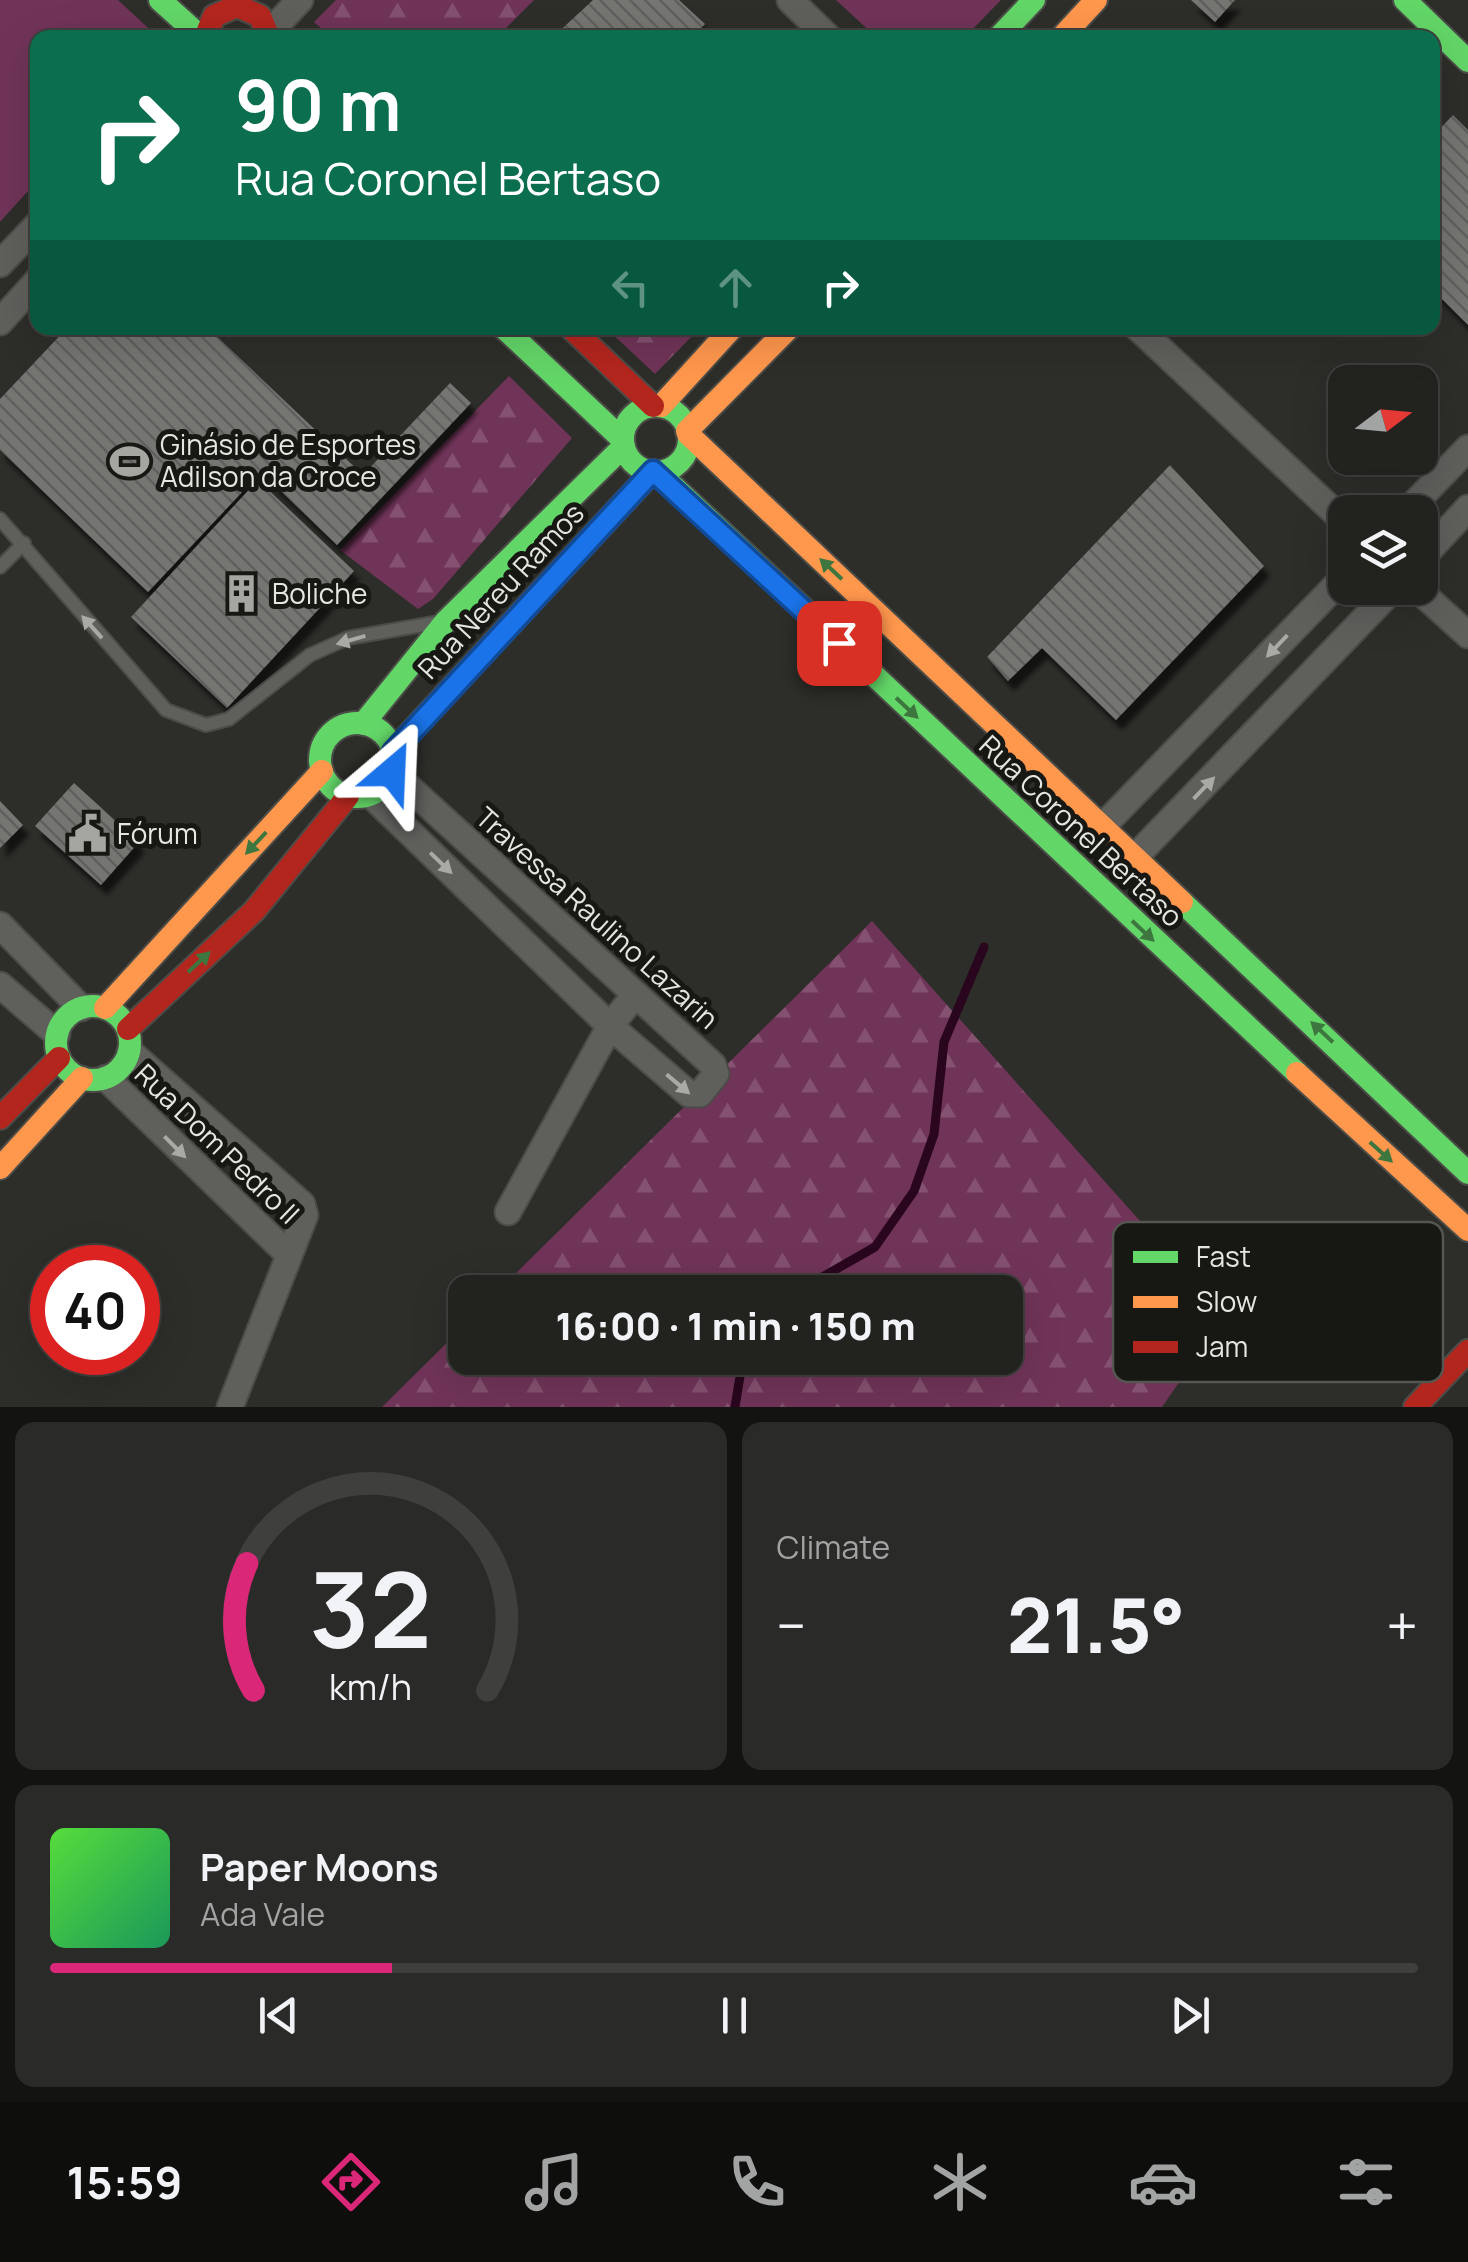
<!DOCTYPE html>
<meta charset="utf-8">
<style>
body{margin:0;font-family:Manrope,sans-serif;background:#2a2a28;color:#f1f3f6;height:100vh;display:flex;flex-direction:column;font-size:38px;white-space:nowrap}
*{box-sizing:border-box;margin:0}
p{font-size:32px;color:#a2a4a4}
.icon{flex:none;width:55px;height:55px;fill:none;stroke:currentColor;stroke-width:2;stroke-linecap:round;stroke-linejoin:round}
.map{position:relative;height:1407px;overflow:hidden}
.side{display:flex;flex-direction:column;gap:15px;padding:15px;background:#131311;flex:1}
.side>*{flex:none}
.banner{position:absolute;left:30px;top:30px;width:1410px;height:305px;border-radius:20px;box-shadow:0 10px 40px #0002,0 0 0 2px #3f3f3d;background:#0b6e4f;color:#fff;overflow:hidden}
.needle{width:65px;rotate:74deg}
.tools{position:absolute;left:1328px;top:365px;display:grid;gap:20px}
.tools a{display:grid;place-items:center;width:110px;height:110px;border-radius:20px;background:#22221f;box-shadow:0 10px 40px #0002,0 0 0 2px #3f3f3d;font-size:50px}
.speed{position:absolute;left:30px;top:1245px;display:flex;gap:20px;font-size:50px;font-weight:700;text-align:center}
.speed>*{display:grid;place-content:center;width:130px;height:130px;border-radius:50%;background:#22221f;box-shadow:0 10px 40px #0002,0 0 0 2px #3f3f3d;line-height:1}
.speed .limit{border:15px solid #d22;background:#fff;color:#111}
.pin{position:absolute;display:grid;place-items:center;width:85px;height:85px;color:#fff;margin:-42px;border-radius:20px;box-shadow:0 5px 15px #0006}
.me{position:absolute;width:110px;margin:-55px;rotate:26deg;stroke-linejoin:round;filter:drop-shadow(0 0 8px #0008)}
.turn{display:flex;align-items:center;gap:35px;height:210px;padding:0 40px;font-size:45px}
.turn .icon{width:130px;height:130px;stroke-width:2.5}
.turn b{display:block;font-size:70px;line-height:85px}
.lanes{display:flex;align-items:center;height:95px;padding:0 40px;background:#0003;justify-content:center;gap:50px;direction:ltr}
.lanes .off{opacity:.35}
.big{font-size:75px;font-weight:800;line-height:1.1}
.side .tile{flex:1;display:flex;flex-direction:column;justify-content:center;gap:15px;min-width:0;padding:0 35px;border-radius:20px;background:#2a2a28}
.side .dial{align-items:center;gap:0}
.dial svg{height:260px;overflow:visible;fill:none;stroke:#3f3f3d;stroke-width:7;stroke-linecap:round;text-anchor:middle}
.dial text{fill:#f1f3f6;stroke:none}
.song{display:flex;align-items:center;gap:30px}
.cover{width:120px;height:120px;border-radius:15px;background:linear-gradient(135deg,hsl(110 70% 55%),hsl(150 70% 35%))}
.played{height:10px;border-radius:5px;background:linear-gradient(90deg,#db2777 25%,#3f3f3d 25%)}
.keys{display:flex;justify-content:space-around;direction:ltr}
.heat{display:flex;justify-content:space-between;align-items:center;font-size:55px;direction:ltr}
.side .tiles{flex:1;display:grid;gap:15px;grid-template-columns:1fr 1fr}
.tile:last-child{grid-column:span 2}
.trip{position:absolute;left:448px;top:1275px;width:575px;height:100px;border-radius:20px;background:#22221f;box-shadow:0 10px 40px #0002,0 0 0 2px #3f3f3d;font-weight:800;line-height:100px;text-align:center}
.tab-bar{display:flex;height:160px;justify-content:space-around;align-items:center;background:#0e0e0c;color:#a2a4a4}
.tab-bar .icon{width:70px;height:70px}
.tab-bar .on{color:#db2777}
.tab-bar b{font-size:45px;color:#f1f3f6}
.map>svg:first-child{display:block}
.green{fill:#703458}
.forest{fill:url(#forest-firs)}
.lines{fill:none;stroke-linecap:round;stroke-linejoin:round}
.stream{stroke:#29061d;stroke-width:9}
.building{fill:url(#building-back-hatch);filter:url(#shadow)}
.lane-casing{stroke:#4b4b47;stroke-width:16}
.street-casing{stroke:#4b4b47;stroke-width:29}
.fast-casing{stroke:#4b4b47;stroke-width:26}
.slow-casing{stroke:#4b4b47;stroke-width:26}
.jam-casing{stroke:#4b4b47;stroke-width:26}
.lane{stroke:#5f5f5c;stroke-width:12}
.street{stroke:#5f5f5c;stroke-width:25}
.fast{stroke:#63d668;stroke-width:22}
.slow{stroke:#ff974d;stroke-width:22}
.jam{stroke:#b3261e;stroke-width:22}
.oneway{fill:#3d763e}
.oneway2{fill:#a9a9a5}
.route-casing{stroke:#114b97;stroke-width:25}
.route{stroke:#1a73e8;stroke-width:18}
.labels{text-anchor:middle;stroke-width:10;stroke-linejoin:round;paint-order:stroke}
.poi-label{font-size:28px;fill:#e6e6e1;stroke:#171713;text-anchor:start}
.street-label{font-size:28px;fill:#e6e6e1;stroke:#171713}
.key{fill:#171713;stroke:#555551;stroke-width:2.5}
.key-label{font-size:28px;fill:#e6e6e1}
</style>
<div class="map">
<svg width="1468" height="1407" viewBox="0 0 1468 1407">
<defs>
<pattern id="forest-firs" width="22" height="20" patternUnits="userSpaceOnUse" patternTransform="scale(2.5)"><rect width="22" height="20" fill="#703458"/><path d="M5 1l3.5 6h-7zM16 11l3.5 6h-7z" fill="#845170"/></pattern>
<pattern id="building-back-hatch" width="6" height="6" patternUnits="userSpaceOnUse" patternTransform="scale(2.5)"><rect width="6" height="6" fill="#757572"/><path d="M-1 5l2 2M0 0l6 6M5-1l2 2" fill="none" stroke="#5f5f5d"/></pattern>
<filter id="shadow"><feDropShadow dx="6" dy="10" stdDeviation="2.5" flood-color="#0009"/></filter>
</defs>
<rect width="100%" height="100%" fill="#2d2d29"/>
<path class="green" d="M0,0H118L158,37L38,38L37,181L0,222Z
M836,0H1001L964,38L876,37Z"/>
<path class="forest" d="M336,0H534L497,37H331L314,22Z
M606,328H700L655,374Z
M509,376L572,438L433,599L418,609L340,550Z
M872,921L1225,1316L1162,1407H382L465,1325V1358H1005V1292H497Z"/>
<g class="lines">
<path class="stream" d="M796,1292L875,1247L914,1191L934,1134L944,1042L984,947
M735,1407L743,1358"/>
</g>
<path class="building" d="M593,0H679L705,24L692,38H552Z
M1191,0H1235L1215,22Z
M1453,115L1468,130V325L1432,289V137Z
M67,328H208L363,475L450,383L471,403L337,545L261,472L148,592L0,450V399Z
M1170,465L1264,566L1116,720L1042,648L1008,681L987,657Z
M258,480L354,571L227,708L131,617Z
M74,783L139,842L101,885L35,826Z
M0,801L23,825L0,848Z"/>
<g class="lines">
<defs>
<path id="lane" d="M0,519L166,710L206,725L229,719L310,655L348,638L434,623
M0,567L24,543"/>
<path id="street" d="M790,0L829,38
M269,33L300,0
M0,264L38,224
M0,322L38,280
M1138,328L1345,522
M1406,512L1468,448
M1420,560L1468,508
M1416,588L1468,635
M371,795L610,1026L689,1094H700L716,1074L713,1065L392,772
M1103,826L1345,576
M1135,857L1394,588
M0,925L81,1008
M0,985L57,1034
M130,1052L302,1204L305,1215L230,1407
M106,1078L288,1254
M508,1212L610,1026L635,995"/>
<path id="fast" d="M160,0L202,38
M1405,0L1468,61
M998,38L1034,0
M504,328L623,440
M623 439a33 33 0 1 1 66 0a33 33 0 1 1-66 0Z
M658,472L1297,1073
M320 760a37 37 0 1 1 74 0a37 37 0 1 1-74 0Z
M363,724L446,621L624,446
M1182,902L1468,1173
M56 1043a37 37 0 1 1 74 0a37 37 0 1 1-74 0Z"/>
<path id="slow" d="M1061,38L1096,0
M661,406L732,328
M687,431L789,328
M688,434L1182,902
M393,751L653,471
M105,1008L322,771
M1297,1073L1468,1230
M0,1168L82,1078"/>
<path id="jam" d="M205,38L214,16L237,6L260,16L269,38
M571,328L653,406
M128,1029L254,911L348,796
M0,1118L59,1058
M1415,1407L1468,1351"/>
</defs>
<use href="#lane" class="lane-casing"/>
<use href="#street" class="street-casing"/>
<use href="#fast" class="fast-casing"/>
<use href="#slow" class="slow-casing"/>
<use href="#jam" class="jam-casing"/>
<use href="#lane" class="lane"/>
<use href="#street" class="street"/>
<use href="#fast" class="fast"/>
<use href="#slow" class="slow"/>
<use href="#jam" class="jam"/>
</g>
<defs><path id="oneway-solid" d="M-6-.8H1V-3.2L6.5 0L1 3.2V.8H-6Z" transform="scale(2.5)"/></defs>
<g class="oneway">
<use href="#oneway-solid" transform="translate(831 569) rotate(-137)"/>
<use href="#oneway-solid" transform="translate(907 708) rotate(43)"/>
<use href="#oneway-solid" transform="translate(256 843) rotate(133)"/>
<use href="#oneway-solid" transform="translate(1143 931) rotate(43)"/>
<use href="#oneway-solid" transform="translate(199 962) rotate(-43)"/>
<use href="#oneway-solid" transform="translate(1322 1032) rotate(-137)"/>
<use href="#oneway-solid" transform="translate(1381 1152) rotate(42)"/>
</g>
<g class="oneway2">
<use href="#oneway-solid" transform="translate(92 627) rotate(-132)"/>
<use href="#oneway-solid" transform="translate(351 640) rotate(164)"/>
<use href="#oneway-solid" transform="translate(1277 646) rotate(134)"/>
<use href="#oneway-solid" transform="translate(1204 788) rotate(-46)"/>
<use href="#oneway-solid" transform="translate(441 863) rotate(44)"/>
<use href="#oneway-solid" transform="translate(678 1084) rotate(40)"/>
<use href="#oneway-solid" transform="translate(175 1147) rotate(45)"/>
</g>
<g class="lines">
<defs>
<path id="route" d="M392,772L393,752L653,471L839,643"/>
</defs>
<use href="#route" class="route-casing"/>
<use href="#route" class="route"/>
</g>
<defs>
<symbol id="stadium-bare" viewBox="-9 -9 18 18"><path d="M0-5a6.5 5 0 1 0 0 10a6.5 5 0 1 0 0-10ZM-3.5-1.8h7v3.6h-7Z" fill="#a5a5a1" stroke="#171713" stroke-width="2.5" paint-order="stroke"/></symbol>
<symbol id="building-bare" viewBox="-9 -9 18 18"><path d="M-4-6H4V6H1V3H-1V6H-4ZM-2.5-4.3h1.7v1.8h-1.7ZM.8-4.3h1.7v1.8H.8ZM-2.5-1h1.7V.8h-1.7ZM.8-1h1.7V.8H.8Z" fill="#a5a5a1" stroke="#171713" stroke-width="2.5" paint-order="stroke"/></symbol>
<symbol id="civic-bare" viewBox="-9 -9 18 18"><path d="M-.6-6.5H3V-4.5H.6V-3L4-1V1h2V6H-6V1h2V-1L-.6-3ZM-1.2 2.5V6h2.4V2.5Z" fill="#a5a5a1" stroke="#171713" stroke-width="2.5" paint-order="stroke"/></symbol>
</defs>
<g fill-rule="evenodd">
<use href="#stadium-bare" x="102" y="434" width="55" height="55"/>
<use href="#building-bare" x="214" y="566" width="55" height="55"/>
<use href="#civic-bare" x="60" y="806" width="55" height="55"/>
</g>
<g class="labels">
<g class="poi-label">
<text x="160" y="455">Ginásio de Esportes<tspan x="160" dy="32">Adilson da Croce</tspan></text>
<text x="272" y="604">Boliche</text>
<text x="117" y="844">Fórum</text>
</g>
<g class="street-label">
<text transform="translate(501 591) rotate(-47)" y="10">Rua Nereu Ramos</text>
<text transform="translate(1081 831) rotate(43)" y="10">Rua Coronel Bertaso</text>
<text transform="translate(597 918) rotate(42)" y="10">Travessa Raulino Lazarin</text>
<text transform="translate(217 1144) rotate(44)" y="10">Rua Dom Pedro II</text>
</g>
</g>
<rect x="1113" y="1222" width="330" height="160" rx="15" class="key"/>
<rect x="1133" y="1251" width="45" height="12" fill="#63d668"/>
<rect x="1133" y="1296" width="45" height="12" fill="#ff974d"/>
<rect x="1133" y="1341" width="45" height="12" fill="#b3261e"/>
<g class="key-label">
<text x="1196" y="1267">Fast</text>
<text x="1196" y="1312">Slow</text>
<text x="1196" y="1357">Jam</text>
</g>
</svg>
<div class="tools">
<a><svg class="needle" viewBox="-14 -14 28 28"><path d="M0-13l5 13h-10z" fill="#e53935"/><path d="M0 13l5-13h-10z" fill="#a2a4a4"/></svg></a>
<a><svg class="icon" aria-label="layers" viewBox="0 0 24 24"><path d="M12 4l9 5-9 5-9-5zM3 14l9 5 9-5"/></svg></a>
</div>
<div class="speed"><div class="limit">40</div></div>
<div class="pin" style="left:839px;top:643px;background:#d93025"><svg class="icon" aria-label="arrive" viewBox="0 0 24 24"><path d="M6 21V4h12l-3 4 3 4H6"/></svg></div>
<svg class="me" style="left:392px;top:772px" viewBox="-20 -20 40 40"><path d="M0-17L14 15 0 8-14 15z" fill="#1a73e8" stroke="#fff" stroke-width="4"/></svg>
<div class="trip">16:00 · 1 min · 150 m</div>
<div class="banner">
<div class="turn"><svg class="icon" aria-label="right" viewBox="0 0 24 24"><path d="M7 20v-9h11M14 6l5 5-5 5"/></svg><div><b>90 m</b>Rua Coronel Bertaso</div></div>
<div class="lanes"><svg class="icon off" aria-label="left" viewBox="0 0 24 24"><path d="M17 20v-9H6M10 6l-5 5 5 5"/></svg><svg class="icon off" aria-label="ahead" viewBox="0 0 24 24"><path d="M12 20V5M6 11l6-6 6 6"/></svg><svg class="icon" aria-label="right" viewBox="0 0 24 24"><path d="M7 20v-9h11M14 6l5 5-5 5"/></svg></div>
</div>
</div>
<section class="side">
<div class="tiles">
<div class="tile dial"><svg viewBox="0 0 100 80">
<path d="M14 69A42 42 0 1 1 86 69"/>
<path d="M14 69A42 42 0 0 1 12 30" stroke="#db2777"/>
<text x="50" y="56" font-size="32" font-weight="700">32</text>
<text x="50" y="72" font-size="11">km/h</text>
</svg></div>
<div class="tile"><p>Climate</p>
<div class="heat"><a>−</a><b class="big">21.5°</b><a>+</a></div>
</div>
<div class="tile">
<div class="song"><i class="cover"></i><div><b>Paper Moons</b><p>Ada Vale</p></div></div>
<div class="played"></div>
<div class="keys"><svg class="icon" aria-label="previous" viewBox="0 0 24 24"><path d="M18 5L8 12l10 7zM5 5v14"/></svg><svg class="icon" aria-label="pause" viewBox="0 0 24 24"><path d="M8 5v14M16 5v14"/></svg><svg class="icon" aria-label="next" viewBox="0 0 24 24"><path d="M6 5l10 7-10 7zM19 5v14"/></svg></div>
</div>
</div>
</section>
<nav class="tab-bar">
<b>15:59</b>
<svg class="icon on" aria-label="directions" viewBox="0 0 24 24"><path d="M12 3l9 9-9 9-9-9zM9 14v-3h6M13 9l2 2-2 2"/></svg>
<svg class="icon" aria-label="music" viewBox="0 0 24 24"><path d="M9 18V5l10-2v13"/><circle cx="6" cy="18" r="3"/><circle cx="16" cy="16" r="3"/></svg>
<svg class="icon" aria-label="phone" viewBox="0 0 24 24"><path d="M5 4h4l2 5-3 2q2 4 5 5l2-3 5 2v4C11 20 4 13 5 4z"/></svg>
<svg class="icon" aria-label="climate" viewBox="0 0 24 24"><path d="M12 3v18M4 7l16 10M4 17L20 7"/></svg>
<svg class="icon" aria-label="car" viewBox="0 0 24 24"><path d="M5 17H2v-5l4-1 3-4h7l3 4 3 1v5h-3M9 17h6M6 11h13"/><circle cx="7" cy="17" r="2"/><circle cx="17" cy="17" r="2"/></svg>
<svg class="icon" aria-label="filters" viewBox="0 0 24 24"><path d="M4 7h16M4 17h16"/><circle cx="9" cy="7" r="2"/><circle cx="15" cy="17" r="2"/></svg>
</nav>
